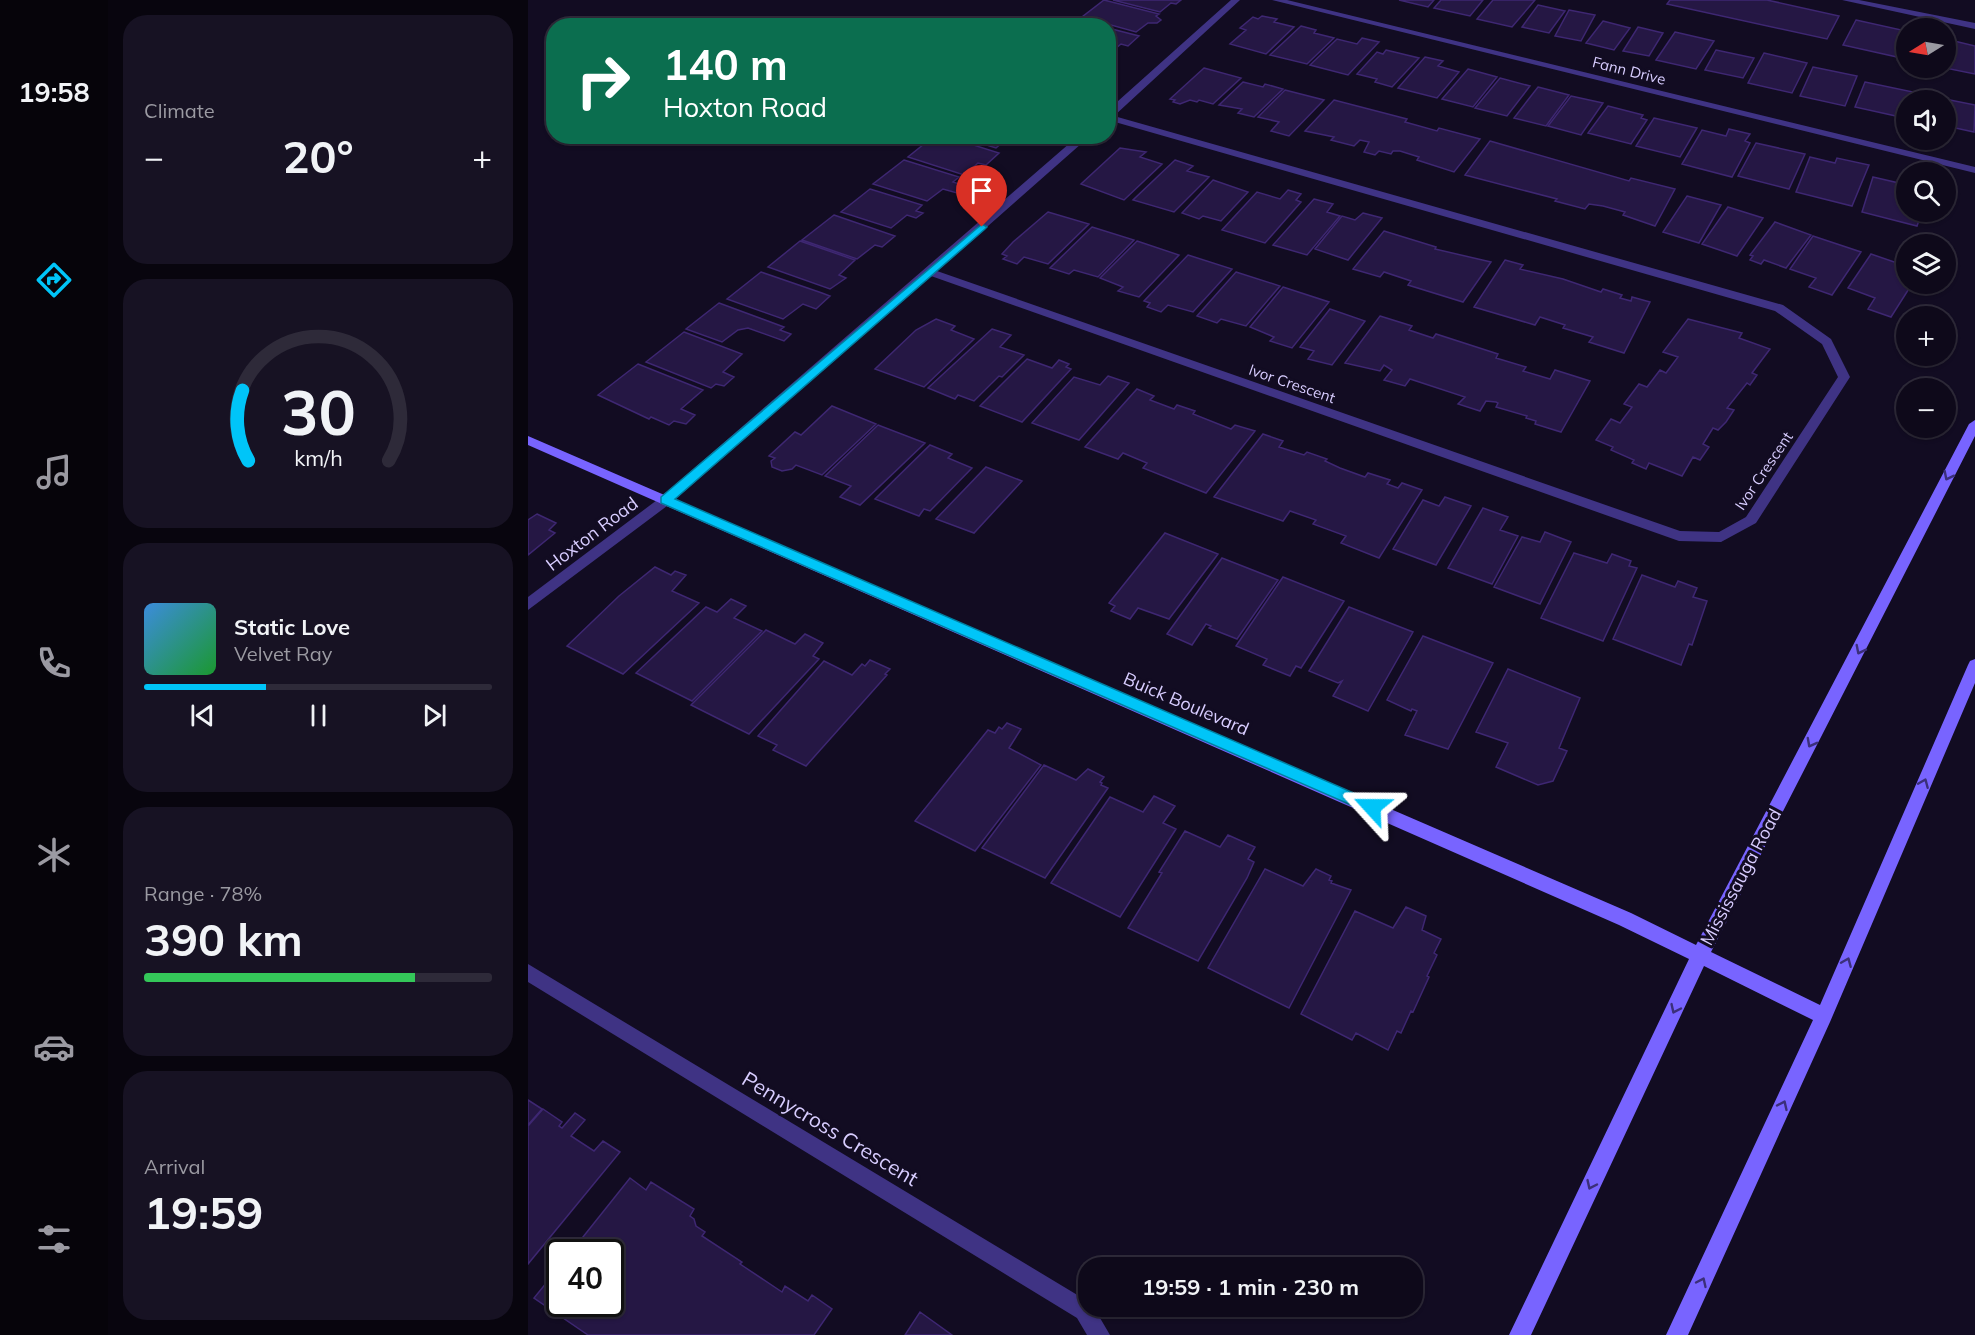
<!DOCTYPE html>
<meta charset="utf-8">
<style>
body{margin:0;font-family:Mulish,sans-serif;background:#171223;color:#f1f3f6;height:100vh;display:flex;flex-direction:column;font-size:22px;white-space:nowrap}
*{box-sizing:border-box;margin:0}
p{font-size:20px;color:#9b9aa2}
.icon{flex:none;width:33px;height:33px;fill:none;stroke:currentColor;stroke-width:2;stroke-linecap:round;stroke-linejoin:round}
.map{position:relative;flex:1;overflow:hidden}
.details{display:flex;flex-direction:column;gap:15px;padding:15px;background:#08050e;width:420px}
.details>*{flex:none}
.banner{position:absolute;left:18px;top:18px;width:570px;height:126px;border-radius:24px;box-shadow:0 2px 4px #0004,0 0 0 2px #2e2a39;background:#0b6e4f;color:#fff;overflow:hidden}
.needle{width:39px;rotate:259deg}
.fabs{position:absolute;left:1368px;top:18px;display:grid;gap:12px}
.fabs a{display:grid;place-items:center;width:60px;height:60px;border-radius:50%;background:#0e091a;box-shadow:0 2px 4px #0004,0 0 0 2px #2e2a39;font-size:30px}
.speed{position:absolute;left:18px;top:1239px;display:flex;gap:12px;font-size:30px;font-weight:700;text-align:center}
.speed>*{display:grid;place-content:center;width:78px;height:78px;border-radius:50%;background:#0e091a;box-shadow:0 2px 4px #0004,0 0 0 2px #2e2a39;line-height:1}
.speed .limit{border:3px solid #111;border-radius:9px;background:#fff;color:#111}
.pin{position:absolute;display:grid;place-items:center;width:51px;height:51px;color:#fff;margin:-62px -26px;border-radius:50% 50% 50% 0;rotate:-45deg;box-shadow:0 0 6px #0007}
.pin .icon{rotate:45deg}
.me{position:absolute;width:66px;margin:-33px;rotate:294deg;stroke-linejoin:round;filter:drop-shadow(0 0 4px #0008)}
.turn{display:flex;align-items:center;gap:21px;height:126px;padding:0 18px;font-size:27px}
.turn .icon{width:78px;height:78px;stroke-width:2.5}
.turn b{display:block;font-size:42px;line-height:51px}
.big{font-size:45px;font-weight:700;line-height:1.1}
.details .tile{flex:1;display:flex;flex-direction:column;justify-content:center;gap:9px;min-width:0;padding:0 21px;border-radius:24px;background:#171223}
.details .dial{align-items:center;gap:0}
.dial svg{height:156px;overflow:visible;fill:none;stroke:#2e2a39;stroke-width:7;stroke-linecap:round;text-anchor:middle}
.dial text{fill:#f1f3f6;stroke:none}
.song{display:flex;align-items:center;gap:18px}
.cover{width:72px;height:72px;border-radius:9px;background:linear-gradient(135deg,hsl(210 70% 55%),hsl(130 70% 35%))}
.played{height:6px;border-radius:3px;background:linear-gradient(90deg,#00c5f8 35%,#2e2a39 35%)}
.keys{display:flex;justify-content:space-around;direction:ltr}
.heat{display:flex;justify-content:space-between;align-items:center;font-size:33px;direction:ltr}
.charge{height:9px;border-radius:4px;background:linear-gradient(90deg,#34c759 78%,#2e2a39 0)}
.trip{position:absolute;left:550px;top:1257px;width:345px;height:60px;border-radius:24px;background:#0e091a;box-shadow:0 2px 4px #0004,0 0 0 2px #2e2a39;font-weight:700;line-height:60px;text-align:center}
main{display:flex;flex:1;min-height:0}
.dock{display:flex;flex-direction:column;width:108px;justify-content:space-around;align-items:center;background:#06040a;color:#9b9aa2}
.dock .icon{width:42px;height:42px}
.dock .on{color:#00c5f8}
.dock b{font-size:27px;color:#f1f3f6}
.map>svg:first-child{display:block}
.building{fill:#251744;stroke:#3e2772;stroke-width:1.5}
.lines{fill:none;stroke-linecap:round;stroke-linejoin:round}
.street{fill:#3f3384;fill-rule:evenodd}
.secondary{fill:#7864ff;fill-rule:evenodd}
.oneway{stroke:#3b2f7a}
.route{fill:#00c5f8;stroke:#0080a1;stroke-width:1.5}
.labels{text-anchor:middle;stroke-width:6;stroke-linejoin:round;paint-order:stroke}
.far-street-label{font-size:15px;fill:#d8cdff;stroke:#120c22}
.street-label{font-size:18px;fill:#d8cdff;stroke:#120c22}
.near-street-label{font-size:21px;fill:#d8cdff;stroke:#120c22}
</style>
<main>
<nav class="dock">
<b>19:58</b>
<svg class="icon on" aria-label="directions" viewBox="0 0 24 24"><path d="M12 3l9 9-9 9-9-9zM9 14v-3h6M13 9l2 2-2 2"/></svg>
<svg class="icon" aria-label="music" viewBox="0 0 24 24"><path d="M9 18V5l10-2v13"/><circle cx="6" cy="18" r="3"/><circle cx="16" cy="16" r="3"/></svg>
<svg class="icon" aria-label="phone" viewBox="0 0 24 24"><path d="M5 4h4l2 5-3 2q2 4 5 5l2-3 5 2v4C11 20 4 13 5 4z"/></svg>
<svg class="icon" aria-label="climate" viewBox="0 0 24 24"><path d="M12 3v18M4 7l16 10M4 17L20 7"/></svg>
<svg class="icon" aria-label="car" viewBox="0 0 24 24"><path d="M5 17H2v-5l4-1 3-4h7l3 4 3 1v5h-3M9 17h6M6 11h13"/><circle cx="7" cy="17" r="2"/><circle cx="17" cy="17" r="2"/></svg>
<svg class="icon" aria-label="filters" viewBox="0 0 24 24"><path d="M4 7h16M4 17h16"/><circle cx="9" cy="7" r="2"/><circle cx="15" cy="17" r="2"/></svg>
</nav>
<section class="details">
<div class="tile"><p>Climate</p>
<div class="heat"><a>−</a><b class="big">20°</b><a>+</a></div>
</div>
<div class="tile dial"><svg viewBox="0 0 100 80">
<path d="M14 69A42 42 0 1 1 86 69"/>
<path d="M14 69A42 42 0 0 1 11 33" stroke="#00c5f8"/>
<text x="50" y="56" font-size="32" font-weight="700">30</text>
<text x="50" y="72" font-size="11">km/h</text>
</svg></div>
<div class="tile">
<div class="song"><i class="cover"></i><div><b>Static Love</b><p>Velvet Ray</p></div></div>
<div class="played"></div>
<div class="keys"><svg class="icon" aria-label="previous" viewBox="0 0 24 24"><path d="M18 5L8 12l10 7zM5 5v14"/></svg><svg class="icon" aria-label="pause" viewBox="0 0 24 24"><path d="M8 5v14M16 5v14"/></svg><svg class="icon" aria-label="next" viewBox="0 0 24 24"><path d="M6 5l10 7-10 7zM19 5v14"/></svg></div>
</div>
<div class="tile"><p>Range · 78%</p><b class="big">390 km</b><div class="charge"></div></div>
<div class="tile"><p>Arrival</p><b class="big">19:59</b></div>
</section>
<div class="map">
<svg width="1447" height="1335" viewBox="0 0 1447 1335">
<rect width="100%" height="100%" fill="#120c22"/>
<path class="building" d="M576,0L631,14L628,16L633,20L629,23H620L608,32L554,17Z
M585,0H653L648,4L643,3L632,12Z
M871,0H906L900,7Z
M913,0H955L942,16L906,8Z
M965,0H1007L984,27L949,19Z
M1142,0H1239L1311,16L1299,39L1139,4Z
M1010,5L1037,11L1021,33L994,27Z
M1041,10L1067,15L1053,41L1027,36Z
M734,16L749,19L746,22L766,27L738,54L702,44L718,30L712,28L725,17L730,19Z
M1328,20L1378,31V59L1315,45Z
M1075,21L1102,28L1086,50L1058,43Z
M773,26L788,30L786,33L806,38L779,64L742,55Z
M1110,27L1135,33L1121,56L1095,51Z
M580,28L611,36L600,46L593,44L582,53Z
M1147,32L1186,41L1168,69L1128,60Z
M834,38L851,42L820,75L782,65L809,39L829,44Z
M1418,39L1447,46V74L1417,68Z
M858,50L891,58L864,87L847,82L849,79L829,74L849,52L855,54Z
M1188,50L1226,58L1215,78L1177,70Z
M1236,53L1279,63L1264,93L1220,83Z
M897,57L915,61L910,66L931,72L909,98L870,88Z
M1285,67L1329,76L1317,106L1272,96Z
M676,68L713,78L685,104L671,100L669,102L662,100L652,104L645,102L647,100L642,99Z
M940,69L969,77L945,107L914,99Z
M972,78L1002,86L979,116L947,108Z
M715,82L735,87L737,84L755,89L726,117L710,113L714,109L691,105Z
M1337,82L1385,92L1383,100H1378L1377,118L1327,107Z
M1010,87L1041,95L1018,126L986,118Z
M757,90L796,100L761,136L743,131L751,122L730,117Z
M1397,95L1447,105L1446,132L1418,126V100H1396Z
M1043,96L1075,103L1053,135L1020,126Z
M806,100L879,119L877,122L909,131L911,128L952,139L926,172L889,160L891,157L872,151H865L863,154L851,151L847,155L836,152L841,142L832,140L826,146L803,140L806,137L777,131Z
M1080,106L1115,115L1113,118L1119,120L1103,144L1060,133Z
M1126,118L1169,128L1152,157L1108,146Z
M1201,129L1222,134L1217,141L1222,143L1204,177L1154,164L1174,130L1198,136Z
M406,136H417L471,153L458,165L450,163L436,175L380,157Z
M429,136H485L481,137L468,148Z
M962,141L1101,181L1103,178L1147,189L1127,226L1095,215L1097,212L1075,206L1061,204L1057,209L1027,201L1029,199L937,175Z
M1228,143L1277,154L1261,189L1210,176Z
M592,148L618,152L612,157L634,164L596,200L553,184Z
M1282,157L1307,163L1309,158L1341,165L1324,206L1268,192Z
M376,160L431,177L425,182L437,186L429,193L415,189L399,201L345,184Z
M647,160L665,166L659,171L681,177L646,212L605,200Z
M1345,177L1371,183L1373,177L1378,178V212H1394L1389,226L1334,212Z
M685,180L720,192L693,221L675,216L671,219L654,213Z
M342,189L394,205L388,211L395,213L388,218L379,215L363,228L313,212Z
M760,190L773,194L768,200L773,202L737,243L694,230L729,192L752,199Z
M1159,196L1193,205L1171,243L1135,232Z
M786,199L805,204L799,212L812,216L779,255L745,245Z
M1200,207L1235,218L1209,256L1174,244Z
M520,212L561,224L520,264L496,257L489,264L475,259L479,256L474,254L485,242Z
M835,213L854,218L820,260L787,249L814,216L827,220Z
M306,215L367,236L354,247L347,245L329,259L274,240Z
M1247,222L1283,235L1258,268L1236,260L1233,264L1222,260L1225,256L1222,255Z
M564,227L606,240L570,277L546,270L541,274L522,268Z
M856,231L908,247L907,249L963,262L935,302L880,285L883,281L856,272L852,277L825,269Z
M1285,236L1333,252L1304,295L1281,287L1288,278L1262,269Z
M272,241L327,260L311,275L318,278L302,289L240,267Z
M609,241L651,255L611,297L590,291L595,287L572,278Z
M1343,254L1378,266V284H1384L1363,317L1340,309L1347,298L1320,288Z
M660,255L704,269L665,312L640,305L633,312L619,307L622,303L616,301Z
M977,260L995,265L992,269L1035,279L1073,292L1075,289L1094,295L1092,298L1103,301L1104,297L1122,302L1096,353L1061,342L1065,337L1035,328L1037,325L1012,317L1007,325L946,307Z
M233,272L294,293L302,296L288,309L275,304L255,319L199,299Z
M708,272L752,286L718,326L693,319L689,323L669,316Z
M755,287L801,302L764,348L742,341L746,337L722,327Z
M191,303L256,327L252,330L263,334L256,341L220,328L210,330L194,342L158,329Z
M802,309L837,321L804,365L780,359L786,351L772,347Z
M852,316L884,326L881,330L905,338L908,334L970,354L968,358L998,367L995,371L1022,379L1027,370L1062,381L1033,432L1007,424L1008,421L998,418L999,416L968,407L970,403L968,402L958,401L952,411L930,404L937,397L882,379L877,386L856,380L864,370L856,365L852,371L817,363Z
M408,319L427,326L423,330L446,339L396,387L347,369L388,330Z
M1160,319L1214,333L1211,338L1242,349L1224,373L1229,375L1222,385L1219,383L1199,408L1206,410L1198,422L1190,430L1185,428L1175,444L1181,447L1172,460L1165,457L1154,476L1121,463L1118,469L1104,463L1106,460L1083,450L1085,447L1068,440L1083,419L1092,423L1104,407L1096,404L1111,384L1119,387L1132,370L1138,373L1150,357L1135,352Z
M464,329L483,335L472,347L496,355L474,377L471,376L446,401L430,395L427,399L400,388Z
M156,332L214,354L195,372L206,377L196,386L188,384L183,388L118,362Z
M499,359L524,368L531,360L541,364L538,367L543,369L494,422L452,406Z
M110,364L175,390L153,409L167,415L158,424L146,421L141,425L123,417L121,419L70,395Z
M580,376L601,383L551,440L504,423L546,377L572,385Z
M609,389L626,396L622,400L646,409L649,405L667,411L665,414L703,429L707,425L727,431L678,493L615,468L619,463L595,453L590,459L557,447Z
M304,406L348,424L294,475L268,465L264,469L254,471L244,467L243,461L247,458L241,456L267,432L273,435Z
M350,425L397,443L332,505L312,497L323,486L297,476Z
M735,434L755,441L751,447L776,455L779,452L799,459L797,461L812,468L837,477L840,473L862,480L859,484L870,488L874,483L894,490L851,558L813,543L818,536L785,524L788,520L762,511L755,521L686,497Z
M402,445L424,454L420,458L444,468L402,511L396,509L391,516L347,499Z
M458,467L494,481L446,533L408,519Z
M917,497L943,506L908,565L865,549L895,500L911,506Z
M955,508L980,517L972,530L990,536L964,584L920,568Z
M9,514L28,523L21,530L27,533L0,555V520Z
M1017,532L1043,542L1012,604L966,587L994,537L1012,542Z
M637,533L690,554L641,619L610,608L602,619L583,611L587,606L581,603Z
M1046,553L1079,563L1084,554L1103,561L1101,566L1109,568L1075,641L1013,618Z
M694,558L750,580L709,639L681,628L683,626L678,624L664,645L639,634Z
M127,567L143,575L147,571L158,575L144,591L171,603L95,674L39,646L91,596Z
M1114,575L1147,587L1150,581L1169,588L1165,597L1179,601L1164,645L1161,644L1153,665L1085,639Z
M755,577L816,601L773,668L768,666L762,676L735,665L739,659L708,646Z
M203,599L218,606L206,618L234,631L164,701L108,673L178,607L189,612Z
M821,607L885,632L840,711L805,696L814,681L810,683L781,671Z
M238,630L267,644L277,634L295,643L285,656L291,659L221,734L163,705Z
M895,636L965,663L920,749L877,735L889,711L884,709L883,711L859,700Z
M342,660L362,669L357,674L359,675L278,766L245,750L249,745L230,736L296,661L324,675L334,664L337,666Z
M980,669L1052,698L1031,748L1039,751L1025,781L1010,785L968,767L980,743L948,732Z
M479,723L493,729L481,748L513,765L447,851L387,821L460,730L467,733L471,727L474,729Z
M516,765L548,780L560,769L576,777L572,782L574,783L573,785L580,788L517,878L454,848Z
M626,796L647,806L635,823L648,829L592,917L523,883L582,797L615,812Z
M657,831L692,847L700,835L727,847L720,859L726,862L719,878L670,961L600,928L634,873L631,872Z
M737,869L775,886L788,869L803,876L801,880L804,881L803,883L823,890L761,1008L680,968Z
M878,907L898,916L894,930L913,939L906,953L909,955L899,976L901,977L885,1012L883,1011L873,1033L869,1031L860,1050L828,1033L824,1040L773,1014L827,911L865,928Z
M0,1100L14,1109L0,1125Z
M15,1109L34,1122L31,1126L34,1128L47,1113L57,1120L43,1136L66,1151L75,1141L92,1152L0,1264V1126Z
M102,1178L118,1190L123,1182L166,1209L162,1216L166,1219L168,1226L177,1232L174,1236L214,1262L212,1264L254,1292L257,1286L280,1301L284,1295L304,1309L286,1335H60L6,1298L32,1266V1304H82V1252H43Z
M392,1312L424,1335H377Z"/>
<g class="lines">
<path class="street" d="M703,0H712L586,116L1255,305L1303,339L1322,377L1228,523L1193,542L1151,541L403,276L143,503L0,610V597L133,497L550,136H562L409,271L1152,531L1191,532L1218,517L1310,377L1294,344L1247,311L580,120V110Z
M744,0H759L1447,167V173Z
M1314,0H1331L1447,23V29Z
M0,964L561,1302V1306H565L582,1335H559L549,1318L0,982Z"/>
<path class="secondary" d="M1447,420V436L1183,952L1292,1005L1440,665L1442,661L1447,659V683L1302,1022L1160,1335H1138L1285,1020L1176,966L1003,1335H981L1161,959L1091,925L0,445V436L1103,913L1168,945L1441,424Z"/>
</g>
<defs><path id="oneway-chevron" d="M-2-3.5L2.5 0L-2 3.5" fill="none" stroke-width="1.6" stroke-linecap="round" stroke-linejoin="round" transform="scale(1.5)"/></defs>
<g class="oneway">
<use href="#oneway-chevron" transform="translate(1420 476) rotate(117)"/>
<use href="#oneway-chevron" transform="translate(1332 650) rotate(117)"/>
<use href="#oneway-chevron" transform="translate(1283 743) rotate(118)"/>
<use href="#oneway-chevron" transform="translate(1396 783) rotate(-67)"/>
<use href="#oneway-chevron" transform="translate(1319 962) rotate(-67)"/>
<use href="#oneway-chevron" transform="translate(1147 1009) rotate(115)"/>
<use href="#oneway-chevron" transform="translate(1255 1105) rotate(-65)"/>
<use href="#oneway-chevron" transform="translate(1063 1185) rotate(115)"/>
<use href="#oneway-chevron" transform="translate(1174 1282) rotate(-65)"/>
</g>
<path class="route" d="M454,224L459,227L457,229L147,499L849,803L852,807L849,812L844,814L839,812L133,503V497Z"/>
<g class="labels">
<g class="far-street-label">
<text transform="translate(1101 71) rotate(14)" y="5">Fann Drive</text>
<text transform="translate(764 384) rotate(19)" y="5">Ivor Crescent</text>
<text transform="translate(1236 471) rotate(-56)" y="5">Ivor Crescent</text>
</g>
<g class="street-label">
<text transform="translate(64 534) rotate(-37)" y="6">Hoxton Road</text>
<text transform="translate(658 704) rotate(23)" y="6">Buick Boulevard</text>
<text transform="translate(1213 877) rotate(-62)" y="6">Mississauga Road</text>
</g>
<g class="near-street-label">
<text transform="translate(302 1129) rotate(31)" y="7">Pennycross Crescent</text>
</g>
</g>
</svg>
<div class="fabs">
<a><svg class="needle" viewBox="-14 -14 28 28"><path d="M0-13l5 13h-10z" fill="#e53935"/><path d="M0 13l5-13h-10z" fill="#9b9aa2"/></svg></a>
<a><svg class="icon" aria-label="sound" viewBox="0 0 24 24"><path d="M4 9h4l5-4v14l-5-4H4zM17 9q2 3 0 6"/></svg></a>
<a><svg class="icon" aria-label="search" viewBox="0 0 24 24"><circle cx="10" cy="10" r="6"/><path d="M15 15l6 6"/></svg></a>
<a><svg class="icon" aria-label="layers" viewBox="0 0 24 24"><path d="M12 4l9 5-9 5-9-5zM3 14l9 5 9-5"/></svg></a>
<a>+</a>
<a>−</a>
</div>
<div class="speed"><div class="limit">40</div></div>
<div class="pin" style="left:454px;top:227px;background:#d93025"><svg class="icon" aria-label="arrive" viewBox="0 0 24 24"><path d="M6 21V4h12l-3 4 3 4H6"/></svg></div>
<svg class="me" style="left:844px;top:807px" viewBox="-20 -20 40 40"><path d="M0-17L14 15 0 8-14 15z" fill="#00c5f8" stroke="#fff" stroke-width="4"/></svg>
<div class="trip">19:59 · 1 min · 230 m</div>
<div class="banner">
<div class="turn"><svg class="icon" aria-label="right" viewBox="0 0 24 24"><path d="M7 20v-9h11M14 6l5 5-5 5"/></svg><div><b>140 m</b>Hoxton Road</div></div>
</div>
</div>
</main>
